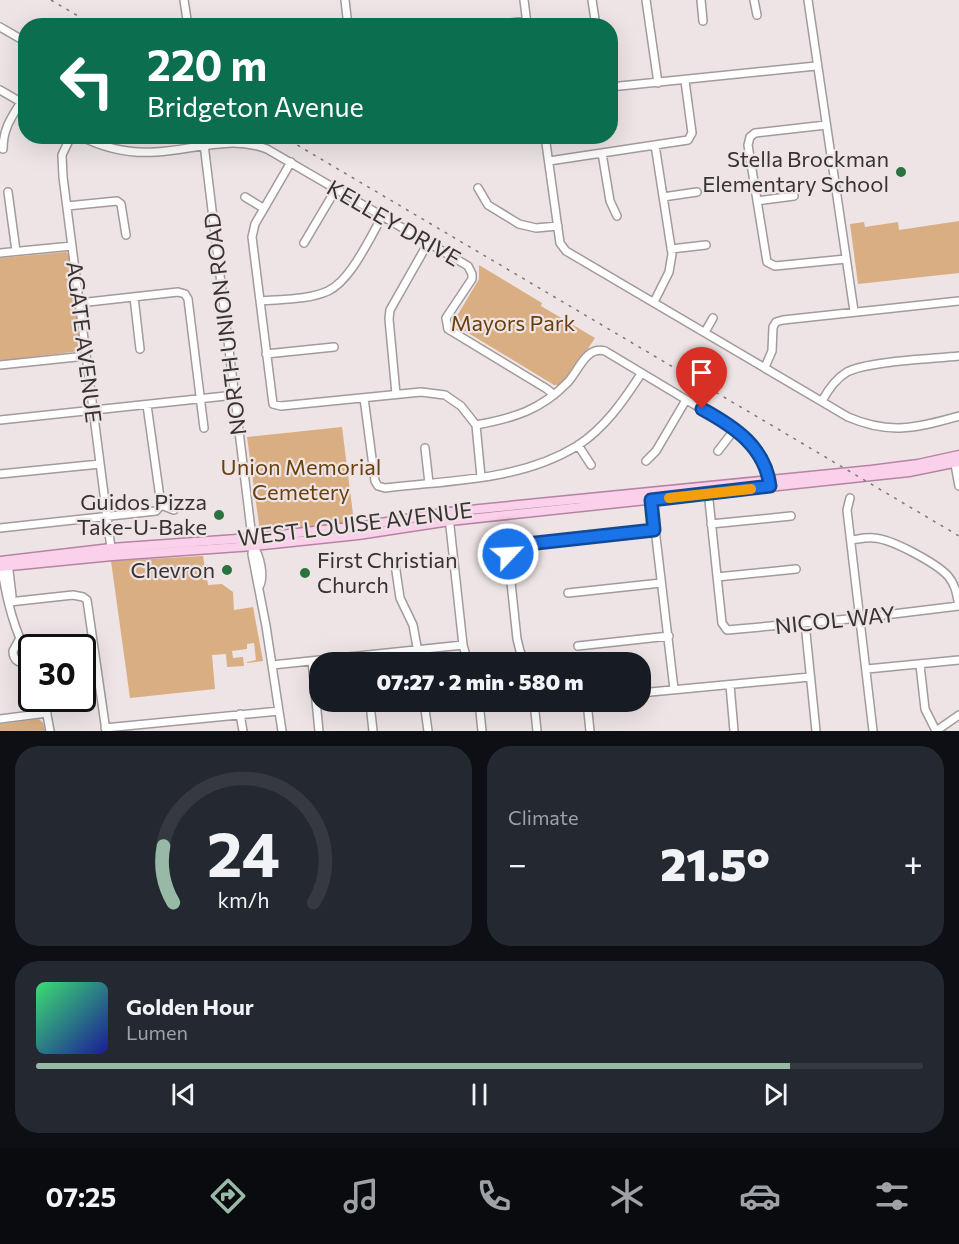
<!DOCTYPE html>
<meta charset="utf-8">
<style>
body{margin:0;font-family:Commissioner,sans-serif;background:#242831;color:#f1f3f6;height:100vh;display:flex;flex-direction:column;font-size:22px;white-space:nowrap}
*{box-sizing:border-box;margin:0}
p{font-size:20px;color:#9ea1a6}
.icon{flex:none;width:33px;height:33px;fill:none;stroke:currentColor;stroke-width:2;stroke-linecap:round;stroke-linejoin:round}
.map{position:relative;height:731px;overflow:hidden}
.drawer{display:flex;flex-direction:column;gap:15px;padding:15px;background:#0d0f14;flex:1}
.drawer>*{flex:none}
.top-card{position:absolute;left:18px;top:18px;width:600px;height:126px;border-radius:24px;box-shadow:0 6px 24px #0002;background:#0b6e4f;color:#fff;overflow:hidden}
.speed{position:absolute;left:18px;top:634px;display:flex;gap:12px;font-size:30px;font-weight:700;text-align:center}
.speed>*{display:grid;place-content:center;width:78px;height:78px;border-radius:50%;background:#171b24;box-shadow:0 6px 24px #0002;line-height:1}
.speed .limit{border:3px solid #111;border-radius:9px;background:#fff;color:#111}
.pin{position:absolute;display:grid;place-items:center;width:51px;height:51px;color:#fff;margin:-62px -26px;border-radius:50% 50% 50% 0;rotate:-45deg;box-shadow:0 0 6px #0007}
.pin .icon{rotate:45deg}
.me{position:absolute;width:66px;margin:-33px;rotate:65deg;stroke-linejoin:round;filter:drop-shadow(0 0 4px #0008)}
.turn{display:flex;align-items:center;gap:21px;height:126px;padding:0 30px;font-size:27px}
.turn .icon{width:78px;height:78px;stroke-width:2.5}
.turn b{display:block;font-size:42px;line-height:51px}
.big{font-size:45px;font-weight:800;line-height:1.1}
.drawer .widget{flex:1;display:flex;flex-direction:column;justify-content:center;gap:9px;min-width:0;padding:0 21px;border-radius:24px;background:#242831}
.drawer .dial{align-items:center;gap:0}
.dial svg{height:156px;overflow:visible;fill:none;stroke:#363941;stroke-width:7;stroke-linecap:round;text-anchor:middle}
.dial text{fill:#f1f3f6;stroke:none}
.song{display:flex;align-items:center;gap:18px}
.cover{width:72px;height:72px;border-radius:9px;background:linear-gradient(135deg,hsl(140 70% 55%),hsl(240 70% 35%))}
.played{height:6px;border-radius:3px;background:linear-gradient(90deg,#97b9a5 85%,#363941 85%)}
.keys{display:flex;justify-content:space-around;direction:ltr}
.heat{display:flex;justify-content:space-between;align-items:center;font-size:33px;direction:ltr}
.drawer .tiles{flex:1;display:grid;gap:15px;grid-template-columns:1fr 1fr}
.widget:last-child{grid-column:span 2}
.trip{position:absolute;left:309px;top:652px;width:342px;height:60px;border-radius:24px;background:#171b24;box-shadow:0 6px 24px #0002;font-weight:800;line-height:60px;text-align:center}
.tab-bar{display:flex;height:96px;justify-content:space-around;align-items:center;background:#090b0e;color:#9ea1a6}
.tab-bar .icon{width:42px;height:42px}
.tab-bar .selected{color:#97b9a5}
.tab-bar b{font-size:27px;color:#f1f3f6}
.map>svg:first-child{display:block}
.green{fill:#d9ae82}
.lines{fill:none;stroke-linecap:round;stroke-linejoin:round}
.minor-casing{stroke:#a39a9b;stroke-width:10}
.major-casing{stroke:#b484a2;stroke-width:11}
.minor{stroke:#fff;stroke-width:7}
.major{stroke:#fbd0eb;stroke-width:8}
.rail{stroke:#7e7778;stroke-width:1.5;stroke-dasharray:3 6;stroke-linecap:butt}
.route-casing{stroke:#114b97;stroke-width:15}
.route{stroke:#1a73e8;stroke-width:10}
.slow{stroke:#f59e0b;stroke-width:10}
.poi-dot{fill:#297341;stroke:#eee4e5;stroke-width:2}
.labels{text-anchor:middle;stroke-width:4.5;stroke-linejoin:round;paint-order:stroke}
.poi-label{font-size:22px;fill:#373333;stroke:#eee4e5;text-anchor:end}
.street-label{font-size:22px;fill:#373333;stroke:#eee4e5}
.park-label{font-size:22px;fill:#68400e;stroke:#eee4e5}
</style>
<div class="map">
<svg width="959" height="731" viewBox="0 0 959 731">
<rect width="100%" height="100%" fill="#eee4e5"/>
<path class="green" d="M959,221V273L858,284L850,224L864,222L865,227L898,222L899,230Z
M66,252L70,255L82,348L80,351L0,361V258Z
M479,265L542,303L541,306L595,338L576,367L559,385H554L455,325L454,321L479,279Z
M342,427L354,522L260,532L247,437Z
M203,556L208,585L222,584L233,592L234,610L253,607L263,661L247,663V662L256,660L254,643L247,644V649L232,651L233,658L243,657L244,666L227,667L226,654L212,655L215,689L130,698L111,561Z
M39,719L43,723L45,731H0V724Z"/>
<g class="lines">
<defs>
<path id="minor" d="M184,0L188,26
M345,0L348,26
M524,0L527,24
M592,0L596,26
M646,0L658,83
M701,0L703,21
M754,0L757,15
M808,0L854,311
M488,26L526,21
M0,27L26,42
M610,87L816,66
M0,90L26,105
M826,125L755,133L750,137L748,145L767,262L775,266L846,259
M71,136L62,155L63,177L111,548
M80,136C104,148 129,154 156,152C194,150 230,135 267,149L468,266L472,274V279L446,318L448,329L547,389L554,395
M203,136L253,546L252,554L266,626L282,731
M545,136L560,243L566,251L848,417C890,435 916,428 959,416
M3,149C3,129 11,118 21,102
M602,153L610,201L617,216
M549,161L688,140L692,133L685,81
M291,162L255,224L252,237L273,404L281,406L421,392L445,395L461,406L476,425L481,477
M478,188L488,205L519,224L536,228L558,226
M8,192L16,251
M245,197L263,208
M663,197L697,192
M757,201L794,196
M67,206L117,201L121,204L126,235
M304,243L336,189
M671,249L706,245
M0,253L72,246
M134,297L140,349
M260,301C281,299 308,300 328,291C351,280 369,239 382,217
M654,302L669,272L672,254L655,145
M79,303L178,292L185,294L188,299L204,428
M705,332L713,318
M266,354L334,347
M0,365L86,356
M765,367L772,351L773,327L776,322L783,320L959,301
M396,394L389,319L390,310L428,243
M364,398L375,481L378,486L385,488C450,480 520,481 577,446C605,428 624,400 641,374
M822,401C828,390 835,379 847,372C869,361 931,359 959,356
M147,405L161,505
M0,420L235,395
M476,425C514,418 541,410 568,382C579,370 586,346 605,351L735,429C753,444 767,460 770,484
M578,445L591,465
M425,448L429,483
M718,451L735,429
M954,459L959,486
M646,461L656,451L686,400
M0,474L100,464
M708,491L722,623L727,630L860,618L959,606
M651,495L674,689
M850,498L847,510L873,731
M161,505L174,510
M449,517L463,645L468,663
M711,524L791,516
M0,528L156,511L161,505
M851,540C859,539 867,537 874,538C892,539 936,563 948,576C956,585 957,596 959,606
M253,546C260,555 265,577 259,587
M1,563C6,599 14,631 32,664
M8,563L12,596L9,602
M395,564L400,598L413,625L420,663
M717,577L796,569
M568,593L661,583
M9,602L73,595L83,597L87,600L106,731
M805,623L816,731
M19,640L13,651C13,663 22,663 32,665
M578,646L669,636
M312,661L319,731
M525,663L520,651L517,639L508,554L510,547L518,545L654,530
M272,665L463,645
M920,665L925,709L936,731
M867,669L959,660
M730,685L734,731
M640,693L810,677
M44,699L50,731
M424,702L428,731
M479,702L482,731
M534,702L537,731
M587,702L590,731
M534,704L554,702
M371,713L373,731
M240,714L243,731
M0,719L47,713
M105,728L279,711
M936,731L959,715"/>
<path id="major" d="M0,561L111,548L251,538L368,525L449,512L871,470L918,464L959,455
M0,567L112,556L253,546L358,535L450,521L909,472L959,462"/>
</defs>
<use href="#minor" class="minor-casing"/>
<use href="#major" class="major-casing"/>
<use href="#minor" class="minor"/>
<use href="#major" class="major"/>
<path class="rail" d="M51,0L95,26
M282,136L959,536"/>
</g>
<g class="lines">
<defs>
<path id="route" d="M508,554L510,547L518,545L654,530L651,500L770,486C765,447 735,427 702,409"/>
</defs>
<use href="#route" class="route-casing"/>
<use href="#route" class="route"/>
<path class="slow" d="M669,498L751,489"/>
</g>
<g class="poi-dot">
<circle cx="901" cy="172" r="6"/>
<circle cx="219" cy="515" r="6"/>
<circle cx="227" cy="570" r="6"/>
<circle cx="305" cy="573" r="6"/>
</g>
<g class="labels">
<g class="poi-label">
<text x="889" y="167">Stella Brockman<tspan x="889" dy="25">Elementary School</tspan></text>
<text x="207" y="510">Guidos Pizza<tspan x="207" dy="25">Take-U-Bake</tspan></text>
<text x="317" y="568" text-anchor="start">First Christian<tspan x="317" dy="25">Church</tspan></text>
<text x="215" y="578">Chevron</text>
</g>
<g class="street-label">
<text transform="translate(394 223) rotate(30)" y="8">KELLEY DRIVE</text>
<text transform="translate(225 324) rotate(-97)" y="8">NORTH UNION ROAD</text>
<text transform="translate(84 342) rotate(83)" y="8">AGATE AVENUE</text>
<text transform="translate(355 524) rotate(-7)" y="8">WEST LOUISE AVENUE</text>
<text transform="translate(835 620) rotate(-6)" y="8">NICOL WAY</text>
</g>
<g class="park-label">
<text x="513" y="331">Mayors Park</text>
<text x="301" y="475">Union Memorial<tspan x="301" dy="25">Cemetery</tspan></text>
</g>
</g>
</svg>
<div class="speed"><div class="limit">30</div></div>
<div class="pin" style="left:702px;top:409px;background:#d93025"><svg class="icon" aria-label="arrive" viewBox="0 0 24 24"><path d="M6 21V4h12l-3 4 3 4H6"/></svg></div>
<svg class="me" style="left:508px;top:554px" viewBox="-20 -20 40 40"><circle r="17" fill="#1a73e8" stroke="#fff" stroke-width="3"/><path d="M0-11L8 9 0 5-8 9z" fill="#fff"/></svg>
<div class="trip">07:27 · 2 min · 580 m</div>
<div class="top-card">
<div class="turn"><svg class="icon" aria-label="left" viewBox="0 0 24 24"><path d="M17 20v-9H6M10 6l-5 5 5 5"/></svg><div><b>220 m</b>Bridgeton Avenue</div></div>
</div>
</div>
<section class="drawer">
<div class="tiles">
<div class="widget dial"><svg viewBox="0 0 100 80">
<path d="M14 69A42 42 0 1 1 86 69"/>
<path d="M14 69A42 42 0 0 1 9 40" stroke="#97b9a5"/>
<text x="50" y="56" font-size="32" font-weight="700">24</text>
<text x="50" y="72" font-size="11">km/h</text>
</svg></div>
<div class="widget"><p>Climate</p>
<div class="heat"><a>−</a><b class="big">21.5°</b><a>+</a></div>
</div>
<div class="widget">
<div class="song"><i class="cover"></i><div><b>Golden Hour</b><p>Lumen</p></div></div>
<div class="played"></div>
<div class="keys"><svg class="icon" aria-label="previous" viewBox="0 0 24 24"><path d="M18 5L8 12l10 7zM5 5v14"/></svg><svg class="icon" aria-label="pause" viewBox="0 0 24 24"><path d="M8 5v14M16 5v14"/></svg><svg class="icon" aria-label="next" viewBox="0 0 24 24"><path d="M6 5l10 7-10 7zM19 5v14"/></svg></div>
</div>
</div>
</section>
<nav class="tab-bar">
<b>07:25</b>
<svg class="icon selected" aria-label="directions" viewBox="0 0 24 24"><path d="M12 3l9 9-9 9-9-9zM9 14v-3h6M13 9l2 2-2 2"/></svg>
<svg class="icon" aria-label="music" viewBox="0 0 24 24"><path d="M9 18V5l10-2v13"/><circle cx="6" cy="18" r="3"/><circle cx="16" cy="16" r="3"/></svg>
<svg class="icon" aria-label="phone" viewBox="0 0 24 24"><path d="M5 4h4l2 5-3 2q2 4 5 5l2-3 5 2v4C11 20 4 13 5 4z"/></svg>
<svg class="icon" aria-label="climate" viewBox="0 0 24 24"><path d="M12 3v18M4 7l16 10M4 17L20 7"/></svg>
<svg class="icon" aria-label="car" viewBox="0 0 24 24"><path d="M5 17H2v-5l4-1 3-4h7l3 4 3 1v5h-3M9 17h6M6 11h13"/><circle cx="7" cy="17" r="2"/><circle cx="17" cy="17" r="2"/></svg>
<svg class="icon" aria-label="filters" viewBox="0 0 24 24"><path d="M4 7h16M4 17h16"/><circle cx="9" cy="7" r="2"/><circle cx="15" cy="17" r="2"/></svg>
</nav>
